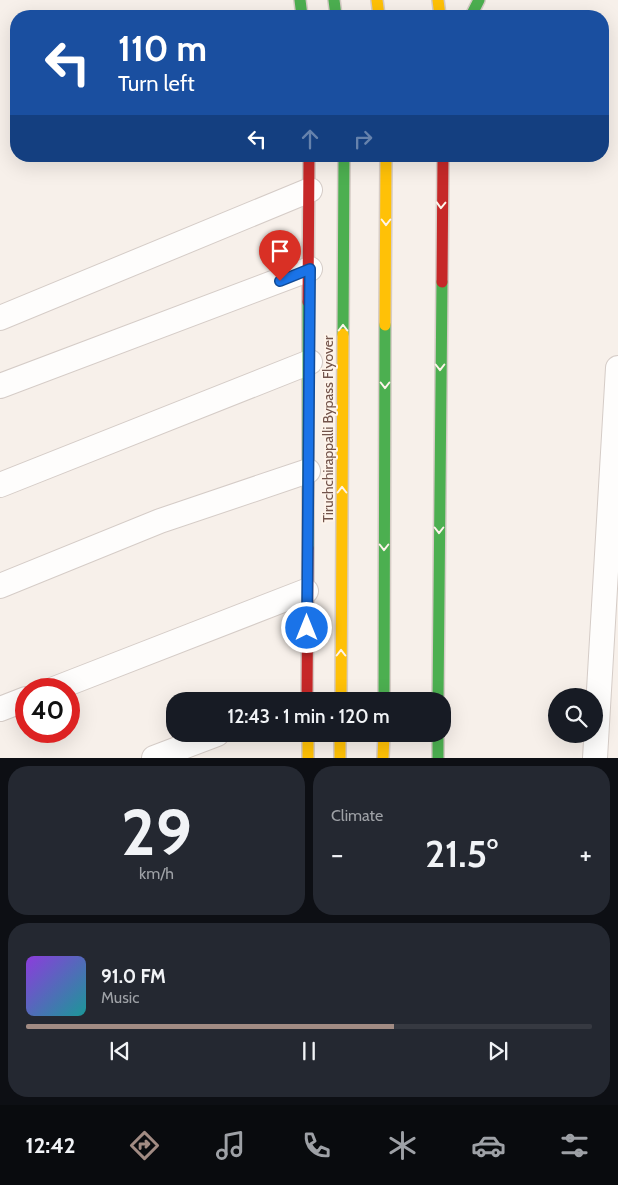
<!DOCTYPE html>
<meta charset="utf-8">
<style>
body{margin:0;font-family:Cabin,sans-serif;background:#242831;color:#f1f3f6;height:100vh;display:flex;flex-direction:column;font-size:19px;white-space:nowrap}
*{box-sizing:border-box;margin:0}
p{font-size:16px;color:#9ea1a6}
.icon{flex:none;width:28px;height:28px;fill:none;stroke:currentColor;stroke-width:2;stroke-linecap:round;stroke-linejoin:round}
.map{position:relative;height:758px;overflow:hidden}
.details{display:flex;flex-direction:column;gap:8px;padding:8px;background:#0d0f14;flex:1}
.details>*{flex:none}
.banner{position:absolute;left:10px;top:10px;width:599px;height:152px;border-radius:20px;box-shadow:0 5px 20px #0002;background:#1a4fa0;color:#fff;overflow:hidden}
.fabs{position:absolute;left:548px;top:688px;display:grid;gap:10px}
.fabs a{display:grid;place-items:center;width:55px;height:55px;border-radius:50%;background:#171b24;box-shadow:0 5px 20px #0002;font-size:25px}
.speed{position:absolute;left:15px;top:678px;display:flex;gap:10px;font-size:25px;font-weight:700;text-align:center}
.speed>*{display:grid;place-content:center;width:65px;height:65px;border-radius:50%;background:#171b24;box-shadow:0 5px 20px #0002;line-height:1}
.speed .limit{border:8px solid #d22;background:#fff;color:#111}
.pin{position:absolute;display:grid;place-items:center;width:42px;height:42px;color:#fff;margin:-51px -21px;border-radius:50% 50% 50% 0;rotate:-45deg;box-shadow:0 0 5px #0007}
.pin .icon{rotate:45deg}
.me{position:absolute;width:55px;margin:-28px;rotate:0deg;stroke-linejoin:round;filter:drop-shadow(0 0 4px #0008)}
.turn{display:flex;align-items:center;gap:18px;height:105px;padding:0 25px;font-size:22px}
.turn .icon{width:65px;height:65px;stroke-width:2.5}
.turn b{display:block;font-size:35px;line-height:42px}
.lanes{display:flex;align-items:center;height:48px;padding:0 25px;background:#0003;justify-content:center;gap:25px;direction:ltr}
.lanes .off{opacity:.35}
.big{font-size:38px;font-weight:600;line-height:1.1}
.details .widget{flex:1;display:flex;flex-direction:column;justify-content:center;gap:8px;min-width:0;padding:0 18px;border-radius:20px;background:#242831}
.details .dial{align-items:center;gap:0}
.dial b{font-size:65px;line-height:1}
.song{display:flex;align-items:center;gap:15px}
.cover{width:60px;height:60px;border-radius:8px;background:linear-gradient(135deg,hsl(270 70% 55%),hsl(180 70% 35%))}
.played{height:5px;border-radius:2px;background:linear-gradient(90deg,#a18b83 65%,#363941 65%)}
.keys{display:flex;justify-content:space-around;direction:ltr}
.heat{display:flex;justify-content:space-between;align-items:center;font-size:28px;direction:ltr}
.details .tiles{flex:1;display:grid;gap:8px;grid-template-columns:1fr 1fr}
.widget:last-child{grid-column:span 2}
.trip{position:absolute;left:166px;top:692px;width:285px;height:50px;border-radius:20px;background:#171b24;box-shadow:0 5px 20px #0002;font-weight:600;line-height:50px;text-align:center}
.dock{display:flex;height:80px;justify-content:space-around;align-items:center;background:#090b0e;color:#9ea1a6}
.dock .icon{width:35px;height:35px}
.dock .current{color:#a18b83}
.dock b{font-size:22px;color:#f1f3f6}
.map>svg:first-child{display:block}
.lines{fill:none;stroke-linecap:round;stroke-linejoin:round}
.street-casing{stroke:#d5ccc7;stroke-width:26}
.fast-casing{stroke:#d6ccc6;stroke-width:14}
.slow-casing{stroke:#d6ccc6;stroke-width:14}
.jam-casing{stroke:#d6ccc6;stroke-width:14}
.street{stroke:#fefdfc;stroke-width:24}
.fast{stroke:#4caf50;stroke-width:11}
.slow{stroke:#ffc107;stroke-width:11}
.jam{stroke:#c62828;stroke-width:11}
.oneway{stroke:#fef4eb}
.route-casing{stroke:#114b97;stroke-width:12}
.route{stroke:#1a73e8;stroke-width:9}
.labels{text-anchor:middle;stroke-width:4;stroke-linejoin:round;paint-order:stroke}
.street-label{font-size:14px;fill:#73544b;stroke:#fef4eb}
</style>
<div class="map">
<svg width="618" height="758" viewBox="0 0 618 758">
<rect width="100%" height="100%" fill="#f7f0ea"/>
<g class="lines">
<defs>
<path id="street" d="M0,318L310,190
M0,386L310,269
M0,485L310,362
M0,586L160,521L308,471
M54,689L306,591
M0,709L26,699
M154,758L217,734
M595,758L618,368"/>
<path id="fast" d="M300,0L302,16
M334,0L336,16
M471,16L479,0
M343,334L344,156
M308,548V302
M384,701L385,325
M438,701L442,282
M438,734V758"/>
<path id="slow" d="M377,0L379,16
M438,0L440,16
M385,325L386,156
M341,701L343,334
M308,734V758
M340,734V758
M383,758L384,734"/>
<path id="jam" d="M442,282L443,156
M308,302L309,156
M307,701L308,548"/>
</defs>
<use href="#street" class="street-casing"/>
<use href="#fast" class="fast-casing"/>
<use href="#slow" class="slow-casing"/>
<use href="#jam" class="jam-casing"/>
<use href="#street" class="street"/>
<use href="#fast" class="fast"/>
<use href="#slow" class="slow"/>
<use href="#jam" class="jam"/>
</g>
<defs><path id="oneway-chevron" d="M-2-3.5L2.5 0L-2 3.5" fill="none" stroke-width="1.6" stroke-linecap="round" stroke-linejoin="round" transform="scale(1.25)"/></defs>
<g class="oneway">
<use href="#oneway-chevron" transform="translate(441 205) rotate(92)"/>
<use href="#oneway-chevron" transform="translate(386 222) rotate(90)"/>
<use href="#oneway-chevron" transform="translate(343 328) rotate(-90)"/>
<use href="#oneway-chevron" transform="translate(440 367) rotate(90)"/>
<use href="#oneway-chevron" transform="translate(385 385) rotate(90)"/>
<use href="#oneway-chevron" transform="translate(342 490) rotate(-90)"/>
<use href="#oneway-chevron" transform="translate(439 530) rotate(90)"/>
<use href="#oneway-chevron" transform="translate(384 547) rotate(90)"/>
<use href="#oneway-chevron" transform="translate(341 653) rotate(-90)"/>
</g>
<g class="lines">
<defs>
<path id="route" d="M280,281L310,269L307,628"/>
</defs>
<use href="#route" class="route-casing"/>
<use href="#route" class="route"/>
</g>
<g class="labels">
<g class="street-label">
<text transform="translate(328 429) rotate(-90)" y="5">Tiruchchirappalli Bypass Flyover</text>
</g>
</g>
</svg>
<div class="fabs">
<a><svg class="icon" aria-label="search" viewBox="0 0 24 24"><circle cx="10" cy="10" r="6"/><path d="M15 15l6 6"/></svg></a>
</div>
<div class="speed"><div class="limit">40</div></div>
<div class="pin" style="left:280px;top:281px;background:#d93025"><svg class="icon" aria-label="arrive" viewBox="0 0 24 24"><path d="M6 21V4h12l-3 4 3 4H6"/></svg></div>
<svg class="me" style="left:307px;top:628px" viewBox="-20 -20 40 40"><circle r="17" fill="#1a73e8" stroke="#fff" stroke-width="3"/><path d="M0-11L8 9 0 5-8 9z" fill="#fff"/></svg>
<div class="trip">12:43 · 1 min · 120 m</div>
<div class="banner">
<div class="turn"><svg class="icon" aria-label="left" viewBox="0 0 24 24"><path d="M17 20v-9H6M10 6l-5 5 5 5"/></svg><div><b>110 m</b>Turn left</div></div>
<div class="lanes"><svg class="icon" aria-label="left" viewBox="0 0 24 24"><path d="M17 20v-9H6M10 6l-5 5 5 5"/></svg><svg class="icon off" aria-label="ahead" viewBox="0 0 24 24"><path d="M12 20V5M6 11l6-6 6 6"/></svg><svg class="icon off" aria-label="right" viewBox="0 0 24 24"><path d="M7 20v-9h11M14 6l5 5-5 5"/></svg></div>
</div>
</div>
<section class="details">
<div class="tiles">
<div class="widget dial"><b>29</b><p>km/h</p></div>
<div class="widget"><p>Climate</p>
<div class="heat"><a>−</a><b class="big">21.5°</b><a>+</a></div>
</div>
<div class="widget">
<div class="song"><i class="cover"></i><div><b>91.0 FM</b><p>Music</p></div></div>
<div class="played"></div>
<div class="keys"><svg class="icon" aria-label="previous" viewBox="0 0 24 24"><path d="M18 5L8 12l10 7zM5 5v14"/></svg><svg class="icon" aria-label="pause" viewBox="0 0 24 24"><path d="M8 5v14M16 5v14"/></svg><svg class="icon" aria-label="next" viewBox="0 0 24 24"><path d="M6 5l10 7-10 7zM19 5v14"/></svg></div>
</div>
</div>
</section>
<nav class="dock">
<b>12:42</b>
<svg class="icon current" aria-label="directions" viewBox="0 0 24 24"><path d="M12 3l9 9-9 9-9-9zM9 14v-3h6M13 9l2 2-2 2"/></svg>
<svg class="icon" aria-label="music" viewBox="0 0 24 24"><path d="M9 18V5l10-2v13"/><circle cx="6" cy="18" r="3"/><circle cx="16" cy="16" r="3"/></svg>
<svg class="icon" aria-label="phone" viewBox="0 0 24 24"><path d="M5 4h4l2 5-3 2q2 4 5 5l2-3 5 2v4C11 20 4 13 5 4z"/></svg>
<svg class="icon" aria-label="climate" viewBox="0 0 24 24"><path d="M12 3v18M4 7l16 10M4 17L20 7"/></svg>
<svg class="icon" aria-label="car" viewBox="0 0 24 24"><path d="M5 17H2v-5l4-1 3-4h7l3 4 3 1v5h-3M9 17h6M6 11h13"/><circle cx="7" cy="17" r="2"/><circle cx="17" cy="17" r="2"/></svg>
<svg class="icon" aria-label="filters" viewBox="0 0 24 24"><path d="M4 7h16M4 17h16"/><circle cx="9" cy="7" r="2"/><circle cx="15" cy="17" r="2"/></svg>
</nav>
